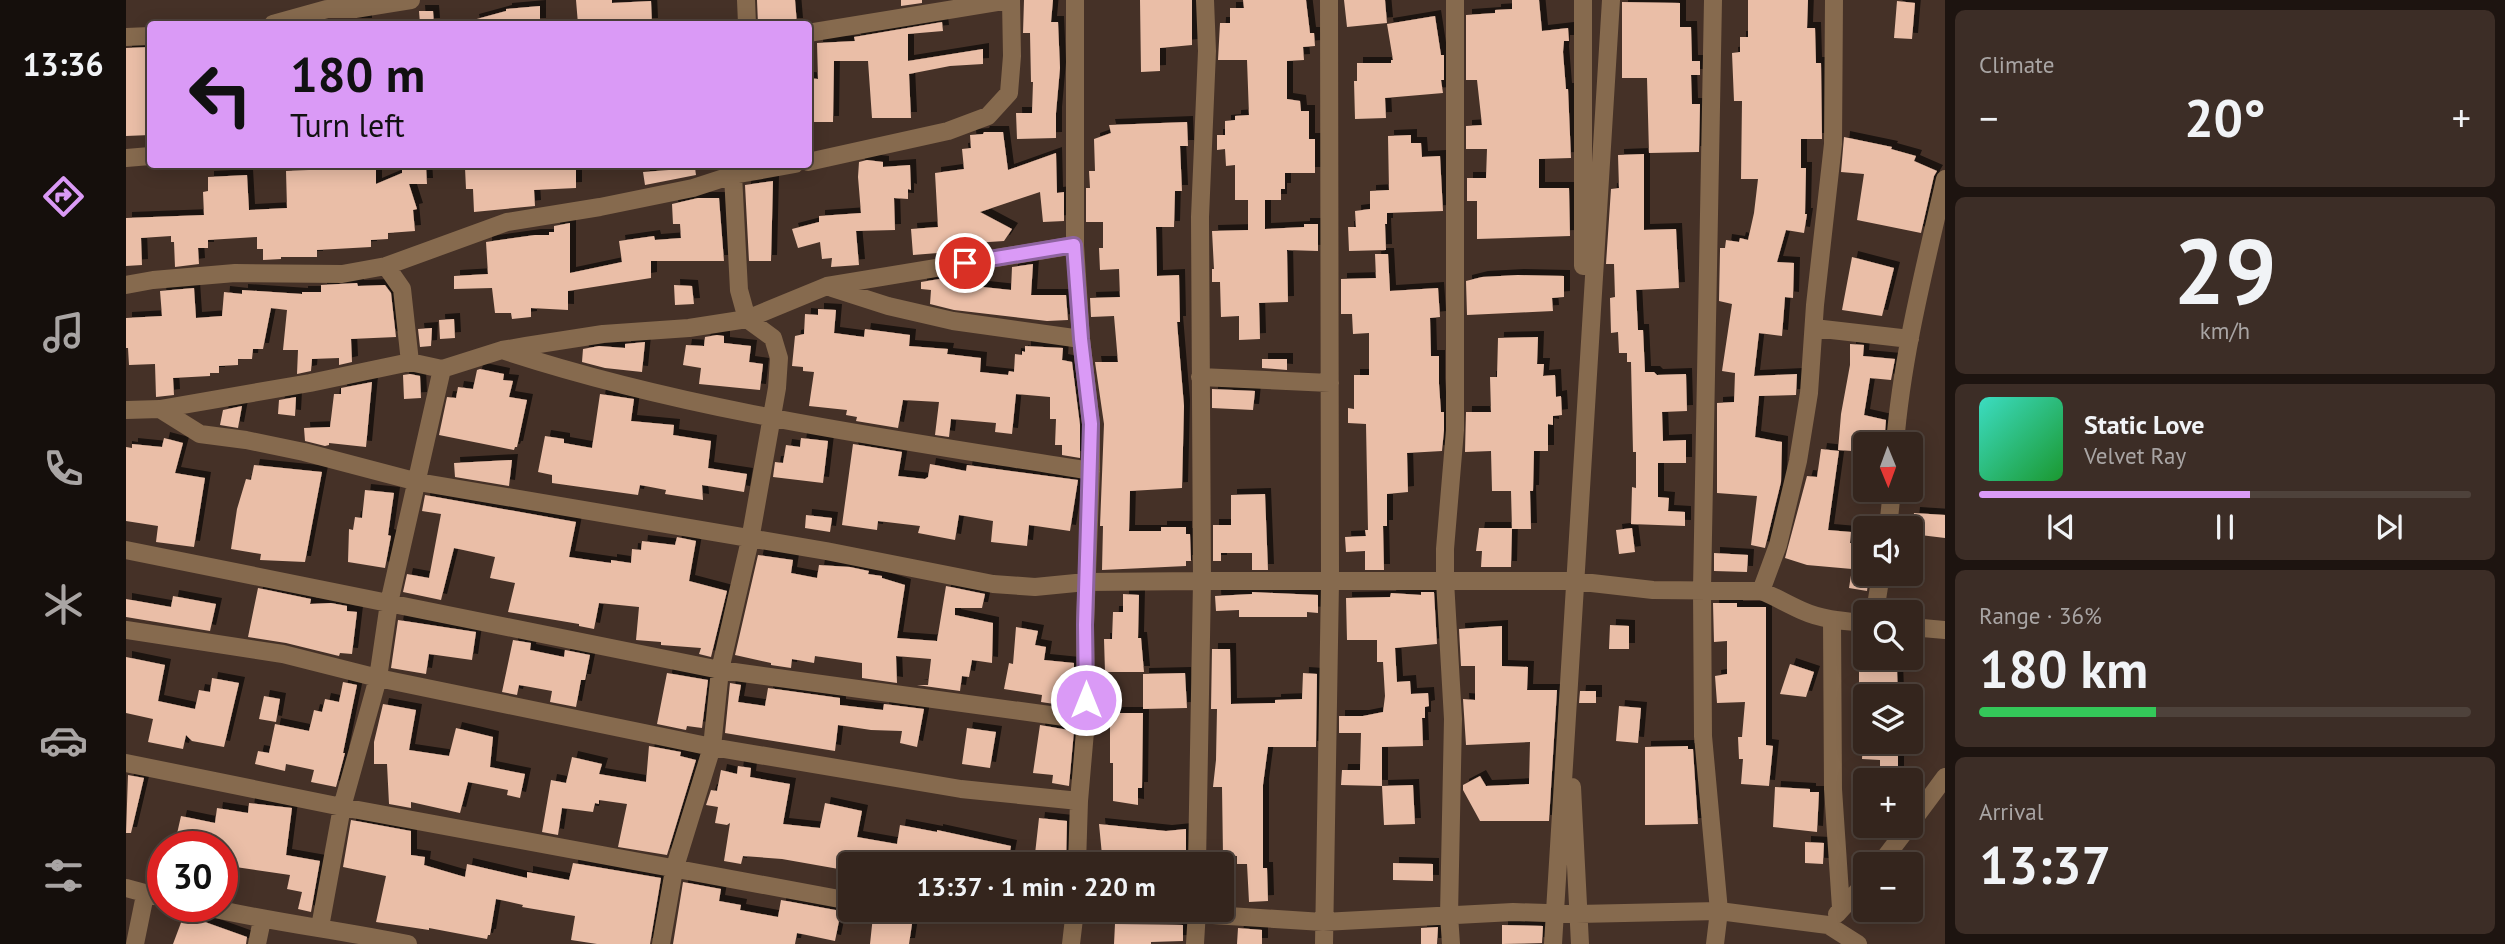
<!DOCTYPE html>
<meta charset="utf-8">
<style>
body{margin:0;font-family:"PT Sans",sans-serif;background:#3c2d26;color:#f1f3f6;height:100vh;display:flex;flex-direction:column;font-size:26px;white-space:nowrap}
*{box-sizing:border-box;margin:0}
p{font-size:23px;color:#a9a5a4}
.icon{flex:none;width:38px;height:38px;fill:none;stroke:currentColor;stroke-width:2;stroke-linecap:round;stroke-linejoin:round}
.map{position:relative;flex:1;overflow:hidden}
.drawer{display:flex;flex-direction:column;gap:10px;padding:10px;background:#1d1410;width:560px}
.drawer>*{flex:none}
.hud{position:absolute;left:21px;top:21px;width:665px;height:147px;border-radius:7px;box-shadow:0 4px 18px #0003,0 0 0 2px #4e423b;background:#da9af6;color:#111;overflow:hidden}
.needle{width:46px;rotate:179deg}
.buttons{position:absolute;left:1727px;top:432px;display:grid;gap:14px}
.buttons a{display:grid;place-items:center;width:70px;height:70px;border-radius:7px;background:#34251d;box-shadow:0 4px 18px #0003,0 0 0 2px #4e423b;font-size:35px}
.speed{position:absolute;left:21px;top:831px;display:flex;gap:14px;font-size:35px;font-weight:700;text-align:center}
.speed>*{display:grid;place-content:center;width:91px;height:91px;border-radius:50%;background:#34251d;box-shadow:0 4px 18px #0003,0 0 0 2px #4e423b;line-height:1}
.speed .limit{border:10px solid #d22;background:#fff;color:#111}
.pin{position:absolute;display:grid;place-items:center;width:60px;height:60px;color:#fff;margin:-30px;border:4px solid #fff;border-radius:50%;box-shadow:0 2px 7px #0007}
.me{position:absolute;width:77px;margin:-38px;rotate:0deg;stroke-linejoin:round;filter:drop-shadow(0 0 5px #0008)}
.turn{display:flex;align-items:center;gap:24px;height:147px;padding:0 28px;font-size:32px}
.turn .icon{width:91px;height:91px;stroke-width:2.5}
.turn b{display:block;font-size:49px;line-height:60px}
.big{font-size:52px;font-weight:700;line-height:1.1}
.drawer .card{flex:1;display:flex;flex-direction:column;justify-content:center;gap:10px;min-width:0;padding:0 24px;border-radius:10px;background:#3c2d26}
.drawer .dial{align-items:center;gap:0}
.dial b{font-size:91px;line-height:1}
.song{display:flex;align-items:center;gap:21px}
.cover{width:84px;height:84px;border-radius:10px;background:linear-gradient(135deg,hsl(170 70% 55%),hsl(130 70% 35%))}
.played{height:7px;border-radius:4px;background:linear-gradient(90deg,#da9af6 55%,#4e423b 55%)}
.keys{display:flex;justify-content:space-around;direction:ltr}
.heat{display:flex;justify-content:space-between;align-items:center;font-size:38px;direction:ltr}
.charge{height:10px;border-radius:5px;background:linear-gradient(90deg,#34c759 36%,#4e423b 0)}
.trip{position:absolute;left:712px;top:852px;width:396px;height:70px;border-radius:7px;background:#34251d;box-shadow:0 4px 18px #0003,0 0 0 2px #4e423b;font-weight:700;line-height:70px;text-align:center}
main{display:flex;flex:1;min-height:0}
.tabs{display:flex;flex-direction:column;width:126px;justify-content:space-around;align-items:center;background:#150f0c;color:#a9a5a4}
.tabs .icon{width:49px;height:49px}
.tabs .current{color:#da9af6}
.tabs b{font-size:32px;color:#f1f3f6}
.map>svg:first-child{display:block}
.building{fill:#eabea7;filter:url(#shadow)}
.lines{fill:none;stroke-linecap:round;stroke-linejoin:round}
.minor{stroke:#866a4e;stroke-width:18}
.route-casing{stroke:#8e64a0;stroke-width:18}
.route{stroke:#da9af6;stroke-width:12}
</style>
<main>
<nav class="tabs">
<b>13:36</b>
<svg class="icon current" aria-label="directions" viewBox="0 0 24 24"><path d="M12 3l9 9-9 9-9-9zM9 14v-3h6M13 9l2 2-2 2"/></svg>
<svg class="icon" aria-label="music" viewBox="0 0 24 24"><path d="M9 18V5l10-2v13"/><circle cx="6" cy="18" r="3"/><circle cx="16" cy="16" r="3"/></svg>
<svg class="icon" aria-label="phone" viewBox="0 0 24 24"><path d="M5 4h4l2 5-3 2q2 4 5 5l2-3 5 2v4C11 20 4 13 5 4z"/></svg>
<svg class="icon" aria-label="climate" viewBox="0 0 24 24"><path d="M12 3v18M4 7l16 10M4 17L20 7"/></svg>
<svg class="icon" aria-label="car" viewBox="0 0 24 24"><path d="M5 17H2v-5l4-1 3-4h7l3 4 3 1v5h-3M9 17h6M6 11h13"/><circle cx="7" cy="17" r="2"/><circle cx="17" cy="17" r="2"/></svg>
<svg class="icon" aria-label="filters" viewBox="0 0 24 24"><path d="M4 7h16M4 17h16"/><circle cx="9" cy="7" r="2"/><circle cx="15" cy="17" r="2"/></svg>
</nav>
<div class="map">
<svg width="1819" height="944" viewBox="0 0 1819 944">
<defs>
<filter id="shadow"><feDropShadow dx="6" dy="-6" stdDeviation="0" flood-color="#0009"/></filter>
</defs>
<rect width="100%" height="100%" fill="#453127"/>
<path class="building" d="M450,0H486V3L525,1L526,24H452Z
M631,0H669L671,24H632Z
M775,0H796V3L775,6Z
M898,0H927L925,22H932L934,68L930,113V138L891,139L890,113H906L907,82H905L904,33H897Z
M1014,0H1066V45L1034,48V71L1015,72Z
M1117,0H1180L1184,33H1188L1189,46L1177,47L1178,60L1161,61V99L1174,101L1175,111H1183V139H1189V173H1159V189H1155V200H1139V229L1178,227V224H1192V251L1161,250L1162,302L1133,303L1134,339L1113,340V316L1095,317L1094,282H1086V269H1088L1086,231L1122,230V200H1109V165L1100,166L1099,149L1091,150V135H1099V121L1109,120V116L1123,115L1121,60H1092L1094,23H1104V8H1118Z
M1218,0H1259L1261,23L1221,27Z
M1386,0H1413L1416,31L1442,28L1443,41H1438L1437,52L1440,89H1442L1445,158L1413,159V188H1443L1444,236L1351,239V201H1341V178H1360L1361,149H1340V126L1356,125L1351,80H1340V15L1369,13V10L1386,9Z
M1622,0H1682L1681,28H1689L1690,63H1695L1696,139H1675V168H1680L1679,214H1681L1678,233L1660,230L1651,262L1668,263L1667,298L1659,297L1656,336L1633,333L1628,376L1671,374L1670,395L1633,396L1629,437L1656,442L1655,482L1639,548L1625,545L1631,496L1591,493V403L1608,402L1609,373L1596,371L1606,304L1593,301L1594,251V248H1599L1600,240L1613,242L1614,238L1622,240L1628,213L1632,179H1615L1616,101H1608L1606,53L1614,52V37H1622Z
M1771,1L1789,3L1786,39L1768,38Z
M1496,2L1554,3V27H1565L1566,61H1574V75H1565L1566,104H1574L1573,152L1523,153L1521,78H1496Z
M414,6V24H348L347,20L380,11V9Z
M293,11H307L308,24H294Z
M1309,16L1315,55H1318V80H1315L1317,93L1259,98L1260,118L1229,119L1228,81H1231V63H1265V60H1267L1261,24Z
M240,19V24H219V20Z
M816,22L817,31L782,34V61L857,49V64L824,66L783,74L785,118H746L742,61H708L707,122H688V96H682V78L692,79L691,43L729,41L728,37Z
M24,47V135L0,136V48Z
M1061,122L1062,146H1054L1056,191H1049L1048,227H1030L1031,276L1053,275L1054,322H1051L1058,406L1056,488L1004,491L1003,531H1035V527H1060V534H1064L1065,561H1060V566L976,570L977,526H974L978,424L969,362H992L988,316L965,317L964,298L994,297L993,269L974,270L973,248H977V222H960V188H964L963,171H969L968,139L985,133L983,125Z
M858,132H877L882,170L930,153L931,193L938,192V221L917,222L914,192L854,212L886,229L878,241L848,243L849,250L787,255L785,229L812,227L809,173L838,169L836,149L845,148L844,135L857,134Z
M1285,135V143H1295L1296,157L1314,156L1317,211L1261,213V224H1259L1260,250L1223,251L1222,227H1230L1229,211L1244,209V191L1263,190L1262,136Z
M1718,137L1766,147L1765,149L1790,156L1788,161L1811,171L1808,176L1795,233L1731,220L1738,174L1715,172Z
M1518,154V230L1550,229L1553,288L1510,290L1512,330H1517L1519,372H1528L1531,375L1560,374L1561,411L1536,412L1537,441L1560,440V463H1532V497L1543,498L1542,511L1559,512V526L1505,524L1506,487L1510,488V452H1507L1505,362H1501V353H1493L1492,332L1485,333L1484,298L1489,297L1488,264H1480L1485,189L1493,188L1492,155Z
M741,160L757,162V167L784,165L785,190L782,189V199L768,198L769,230L730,231L733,265L705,267L706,258L696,259L694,242L672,248L666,229L693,222V216L735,213L732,177L733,162Z
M183,164H219V169L250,167V184L276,173V167L300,166L301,184H283L291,209L287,210L289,231L262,233V239L245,240V247L191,250V257H155V259L137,260V249H131V237L82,240V248H72L73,264L49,267L48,242H45V236L15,238L16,265L0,266V218L78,215L77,192L82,191V177L121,175L123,210L161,208L160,171L183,170Z
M370,164H450V188L408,190L409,206L348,212L347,189H340L339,168L370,166Z
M569,168L570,175L519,185L517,172Z
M647,181L645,261H623L619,185Z
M572,198H593L598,261H525V278L442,291V310L405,308V317L386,319L385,313H369L366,288L328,289V276L362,274L360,242L409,235H423V232H428V226L444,223V273L496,262L493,241L528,236L529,240L555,238L554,224H547L546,204Z
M1249,254H1262L1264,291L1312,288L1314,317L1304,318L1305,356H1313V384L1315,412H1318V430L1316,451L1281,453L1282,492L1261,494V526H1257L1258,570H1239V551L1220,552L1219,537L1240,536L1239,530H1242L1240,424L1222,423V408L1228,409V375H1243V333L1227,334L1226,314H1215V279L1250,278Z
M1726,257L1768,268L1756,316L1716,310Z
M907,264L905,295H940L942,320L921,321L828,310L804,304L805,290L795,289V282L844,274L858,275L857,287L885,290L886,267Z
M1392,275L1438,276V297L1426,298L1427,311L1341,315L1340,281L1356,277Z
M231,283L232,286L259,285L265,293L270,337L225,339L226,362L213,365V358L186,359L185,371L171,374L172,350H157L161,310L145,308L137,349H127L126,359H112V365L93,366V373H84V376L47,378L48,395L30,397L29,364L3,365L2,348H0V318L36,316L34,291L68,288L70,318L96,316L98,292L116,294V290L176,294V292H195V285Z
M548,285L566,286L568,304L549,305Z
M692,309L710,310L708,333L738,337L739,329L784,335L783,346L822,349L821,354L855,358L854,372L882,375L883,371L888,372L889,354L896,355V351L899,352V346L937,348L936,360L946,362L954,425V458L936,455V445H929L930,419H924V397L890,394L886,434L869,432L870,423L825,419L823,437L809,435L813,402L777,400L772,428L730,421L731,417L720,415L721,410L683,406L688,372L677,371V367L666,366L669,336L678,334L679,314L692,315Z
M328,319L329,338L314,339L313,320Z
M306,328L305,346L294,347L292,329Z
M591,335L598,336V343L625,346L623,362L637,364L634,390L573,384L575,368L557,365L560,345L578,346L579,337Z
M1412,337L1411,364H1418L1417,376L1429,375L1430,397L1435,396L1436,415L1427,416V425L1422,424V451H1408L1407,491H1404L1405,529H1386L1385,491H1366L1365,451L1339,452L1340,412H1365L1364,377H1371L1372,338Z
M519,342L516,372L479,368L456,362L457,349L473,346L499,348V344Z
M1724,344L1738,345L1737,356L1769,359L1765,380L1744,378L1738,415L1760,420L1758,444H1740V452L1712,450L1715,414L1724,365Z
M1136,359H1161V370L1136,368Z
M354,369L378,374L377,380L387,381L383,397L401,400L391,447H389L388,450L313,435L321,397L330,398L332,387L347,389L351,370Z
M284,374L294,376L295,398L278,399L277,375Z
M246,382L240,447L203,443V445L199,446L179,441L178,428L204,427L208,394H215V388Z
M1086,389L1129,391L1127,410L1086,408Z
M474,394L508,399L505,421L548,425L547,435L585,441L582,468L621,474L618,492L576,485L577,500L539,494L540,490L514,485L512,495L426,483V475L412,472L419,436L438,439V443L466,448Z
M170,397L169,416L152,414L153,400Z
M116,406L112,428L94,425L97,410Z
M38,438L57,443L49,473L79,478L68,547L30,542L32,526L0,521V447L6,448V444L36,447Z
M675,438L702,441L697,483L647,477L649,462L657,463L660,445L674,447Z
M727,444L776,452L772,476L799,479L802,477L804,464L840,471L841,465L952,480L944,531L903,525L901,546L865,542L867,521L833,515L829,540L792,533L794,526L752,521L751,530L716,525Z
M1695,449L1713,451L1702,530L1725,532L1724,543H1731L1732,536L1740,537V574L1743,575L1741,591L1723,588L1726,569L1681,565L1659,558L1681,476L1691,477Z
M386,460L383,486L329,477L328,463Z
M128,465L196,472L179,562L134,560L135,554L105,549L111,509L120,479L125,480Z
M239,490L268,493L262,535L265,536L259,568L222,562L223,529L227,530L229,517L236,518Z
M1139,494L1142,570H1126V553H1095V561H1087V525H1105V495Z
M299,495L450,522L443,557L485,563V560L505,563L506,549L515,550L516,541L549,545L551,537L570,541L563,581L601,591L585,657L573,654L575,648L535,645V642L510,640L513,607L473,603L468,629L453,626V624L382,612L389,583L364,578L369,557L351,553L328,548L315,600L277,592L281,574L303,578L315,514L296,511Z
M1788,513L1819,515V538L1786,534Z
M680,515L706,518L704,532L679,528Z
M1353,528H1386L1385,567H1355L1356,551H1350Z
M1506,528L1509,552L1493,554L1490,530Z
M1588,553L1622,555L1621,572L1588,571Z
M632,555L667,560L665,573L691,578L693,565L724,567L743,571L742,574L756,576V578L779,585L771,638L811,641L820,586L859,594L856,608H829V615L867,623L866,663L846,660L843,677L836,676L834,691L791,685H802L805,659L770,656L771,683L736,678V663L689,656L688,663L666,659L665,668L645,665V663L609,655Z
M132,588L185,599L184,604L205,603L221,606V611L231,612L226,654L214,653L213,656L160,643L122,637Z
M1126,592L1192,595V613L1181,612V617H1113V610L1090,611L1089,596L1126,594Z
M1295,592H1308L1311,644L1269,648L1271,682L1284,681L1285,694L1302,693L1303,706L1299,707V718H1296L1297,746L1256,747V786L1215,785L1216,770H1234L1235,733H1213V716H1237L1257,712L1259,696L1257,662H1251V640H1221L1220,598L1264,597L1265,593L1295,595Z
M997,594L1013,595L1012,638H1015L1018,672H979L978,639H986L987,612H997Z
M47,596L90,604L84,631L0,617V599L45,607Z
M1587,603H1611V607H1640V745L1647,746L1643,786L1615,784L1617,759H1613L1612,737H1616L1619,702L1591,703L1589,676L1601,674V641L1588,642Z
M272,620L350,632L346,660L303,654L300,674L265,668Z
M1484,625L1503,626V649H1483Z
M1376,626V666L1402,667L1401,690H1431L1423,821H1354L1337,790V785L1354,776L1360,786L1403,784L1404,742L1340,745L1337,699L1349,700V666H1335L1333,629Z
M890,627L912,631L909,645L920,647L918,660L948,663V678H939L935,705L915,702L916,695L878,689L883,663L887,664Z
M387,640L405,643L404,650L438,657L439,650L464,655L459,680H455L450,707L424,702L426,691L393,685L391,695L376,692Z
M1086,649H1104L1105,704L1149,703V700L1176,699L1177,673L1191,674L1190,747H1142L1137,785V868H1141L1142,901L1123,902L1121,864H1111V856H1097L1096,787H1087L1090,760L1091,709H1085Z
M0,657L39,665L32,701L69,709L73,690L84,692L86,678L113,683L98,747L66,741L60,735L57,749L22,742L27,719L0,713Z
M1664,664L1688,672L1680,697L1654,694Z
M1733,669H1771L1772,696L1733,695Z
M541,673L582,680L576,728L561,726L560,730L531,724Z
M1059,673L1061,708L1017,709V674Z
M217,682L231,685L217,753H219L210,787L185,782L188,770L160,764L159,771L129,764L132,751L143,753L149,724L183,731L188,710L196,712L199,699L213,702Z
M604,683L615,685L612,702L639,706L642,688L714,698V705L757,710L758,704L798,709L791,747L774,743L776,731L745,730L712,725L709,751L599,733Z
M1454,691H1470V703H1453Z
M138,696L154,699L150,722L133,719Z
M257,704L290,710L283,750L323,756L330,728L367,737L364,767L399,774L394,798L381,795L382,790L342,782L334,813L285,802V808L263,804L261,764H248V742Z
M1493,706L1515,708L1512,743L1490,741Z
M984,713H1017L1016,788H1012V805L987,801V763H984Z
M914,725L948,731L943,786L926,783L927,775L907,773Z
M841,728L870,732L864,768L836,764Z
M1737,742H1772V780H1754V760L1736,759Z
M523,746L555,752L554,756L570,760L541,855L492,847L501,804L473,800V804L469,803L467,812L436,808L432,835L416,832L425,780L440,783L446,757L476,764L473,774L520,782Z
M1562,746V749H1567L1572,824L1519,825V747Z
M612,766L625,768L624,777L664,784L657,824L694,828L699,803L736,811L731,837L771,844L774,825L811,832V830L885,846L882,862L879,861V864H766L767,859L728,853L724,871L656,859L617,856L615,864L598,861L604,823L601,825L589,823L592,807L580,805L585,790L591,791L595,770L611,774Z
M2,775L18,778L5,833H0Z
M1287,785L1289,824L1258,825L1256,786Z
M1649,787L1684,789V792H1693L1691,832L1647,827Z
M123,803L166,808L160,855L194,861L185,912L172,909L176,892L161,889L164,875L96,865V847H48L55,816L89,823L91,808L122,813Z
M913,818L941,821L940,864L908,863Z
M225,820L285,831V855L299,857L298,865L339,877L341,864L401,878V872L443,880L447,863L535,878L524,944H471L445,940L449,916L396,907L397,905L370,899L364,935H362L361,939L303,928V930L250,922L260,876L217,867Z
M973,824L1040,831L1060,829V864L988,863V855H976Z
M1679,842L1698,843L1697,864L1679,863Z
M1267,863L1307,864V881L1267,880Z
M557,882L595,889L593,901L615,905L614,910L652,917L655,900L715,911L709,941L671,933L669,944H547Z
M59,912L80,920L79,922L121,937L120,944H47Z
M747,916L786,924L783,944H744Z
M989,924L1057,925V941L1025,942V944H988Z
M1376,925L1417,926L1416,943L1376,944Z
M1312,927L1311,944H1295V928Z
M1112,928L1136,930V944H1111Z"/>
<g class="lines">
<path class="minor" d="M620,0L621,24
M1457,0V266
M1587,0L1576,589L1577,736L1593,911L1589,944
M1708,0L1707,144L1689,305L1683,393L1672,461L1652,545L1635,591C1650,597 1663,605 1677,611C1697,620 1718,621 1740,623
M147,24L201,9H229L285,0
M682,33L883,0
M0,37L24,36
M0,158L24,156
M682,162L822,131L862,116L883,93L886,56L885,0
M949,245V0
M260,266L276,289L284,362
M0,285L27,280L109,273L216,274L260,266L381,222L474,207L567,188L607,175L669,164
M706,288L762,306L827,321L955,339
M1688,328L1784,339
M379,351C569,413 769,439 965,471
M1074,377L1204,383
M34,409L74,434L120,440L178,452L292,482L700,551L867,584L909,587L960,582L1076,581H1448L1527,590L1635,591
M0,410L34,409L184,383L284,362L316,369L376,350L400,346L477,334L563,328L621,319L701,286L949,245L955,339L965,424V468L959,625L960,720L953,801L951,864
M1769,444C1776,355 1799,267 1819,179
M1762,528L1766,490
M0,550L594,670L960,720
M1749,612L1755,574
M1706,620L1707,789L1715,908
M1785,627L1819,630
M0,630L157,654L252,678L586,747L835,789L953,801
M0,763L216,807L724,901
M1446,787L1454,944
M1785,823L1819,777
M1071,864L1076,581L1074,217L1081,51L1079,0
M1754,864L1783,826
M0,888L37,898
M76,906C144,922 213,930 282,944
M815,910L1071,914L1197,922L1387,912L1451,914L1593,911L1702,925L1732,944
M1711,914L1740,882
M194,927L216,807L252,678L263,603L316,369
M9,944L19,895
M131,944L136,920
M535,944L548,870L586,747L594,670L624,540L651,388L653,358L647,338L621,319L613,290L607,175L610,164
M945,944L949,910
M1069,944L1071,910
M1198,944L1204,582L1203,0
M1325,944L1323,915L1327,719L1319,581V549L1329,430V0
M1427,944L1485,0"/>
</g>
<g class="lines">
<defs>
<path id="route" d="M839,263L948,245L955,339L965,424L959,625L960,700"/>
</defs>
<use href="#route" class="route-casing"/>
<use href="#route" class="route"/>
</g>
</svg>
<div class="buttons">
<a><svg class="needle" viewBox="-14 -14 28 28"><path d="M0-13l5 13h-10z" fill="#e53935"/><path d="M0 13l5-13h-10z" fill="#a9a5a4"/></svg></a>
<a><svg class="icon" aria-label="sound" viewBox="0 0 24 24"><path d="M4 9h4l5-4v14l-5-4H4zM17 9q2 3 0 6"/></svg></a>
<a><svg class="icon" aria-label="search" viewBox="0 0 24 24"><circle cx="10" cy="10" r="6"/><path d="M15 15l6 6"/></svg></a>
<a><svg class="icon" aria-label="layers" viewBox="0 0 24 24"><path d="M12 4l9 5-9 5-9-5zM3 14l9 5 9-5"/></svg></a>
<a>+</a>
<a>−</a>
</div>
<div class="speed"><div class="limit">30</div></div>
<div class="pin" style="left:839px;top:263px;background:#d93025"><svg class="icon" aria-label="arrive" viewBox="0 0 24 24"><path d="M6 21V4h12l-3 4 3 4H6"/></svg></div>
<svg class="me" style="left:960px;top:700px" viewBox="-20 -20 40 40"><circle r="17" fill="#da9af6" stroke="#fff" stroke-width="3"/><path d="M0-11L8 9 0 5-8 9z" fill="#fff"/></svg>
<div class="trip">13:37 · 1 min · 220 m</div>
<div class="hud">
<div class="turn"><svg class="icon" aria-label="left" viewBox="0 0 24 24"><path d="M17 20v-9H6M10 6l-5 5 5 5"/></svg><div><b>180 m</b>Turn left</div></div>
</div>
</div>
<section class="drawer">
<div class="card"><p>Climate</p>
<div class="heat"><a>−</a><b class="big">20°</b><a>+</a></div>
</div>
<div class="card dial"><b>29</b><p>km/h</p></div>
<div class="card">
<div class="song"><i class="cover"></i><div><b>Static Love</b><p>Velvet Ray</p></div></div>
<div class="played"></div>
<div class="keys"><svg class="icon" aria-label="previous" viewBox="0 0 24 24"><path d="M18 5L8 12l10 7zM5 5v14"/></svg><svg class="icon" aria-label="pause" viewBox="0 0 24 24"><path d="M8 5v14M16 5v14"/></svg><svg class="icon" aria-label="next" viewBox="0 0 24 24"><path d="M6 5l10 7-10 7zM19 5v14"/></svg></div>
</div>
<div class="card"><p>Range · 36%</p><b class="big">180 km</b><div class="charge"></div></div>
<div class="card"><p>Arrival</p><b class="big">13:37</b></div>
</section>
</main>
